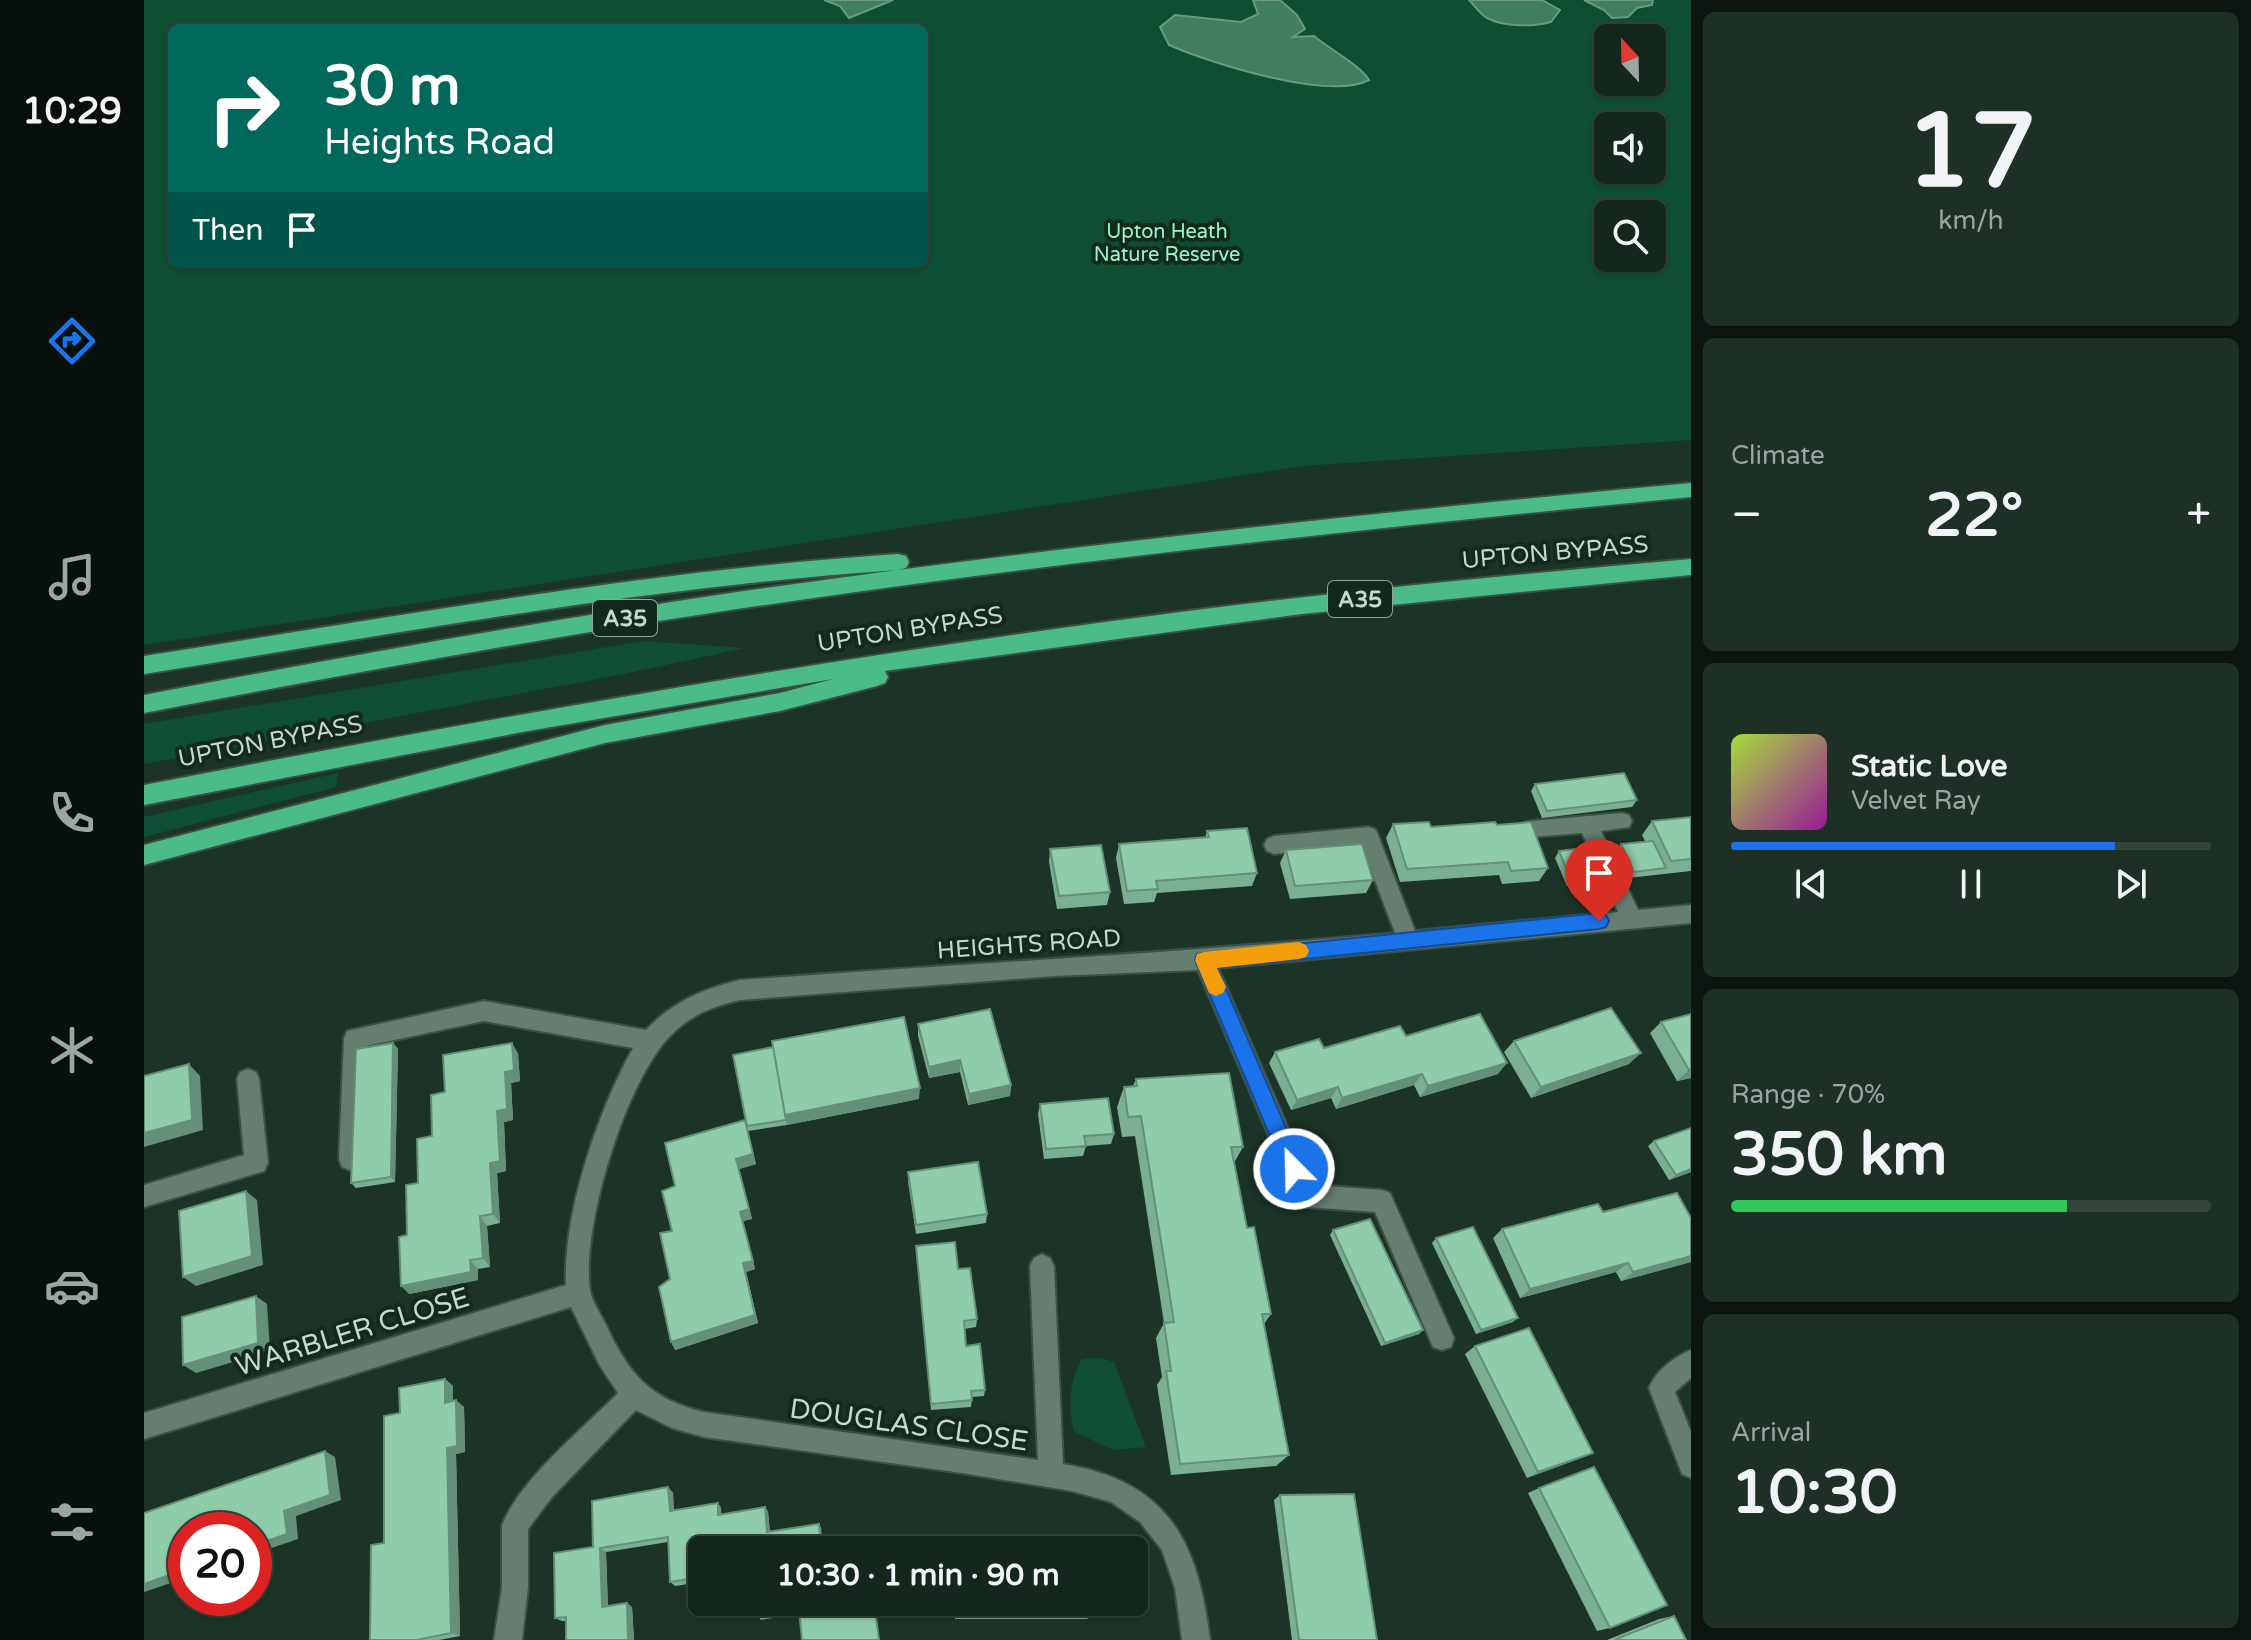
<!DOCTYPE html>
<meta charset="utf-8">
<style>
body{margin:0;font-family:"Varela Round",sans-serif;background:#1e2f26;color:#f1f3f6;height:100vh;display:flex;flex-direction:column;font-size:30px;white-space:nowrap}
*{box-sizing:border-box;margin:0}
p{font-size:26px;color:#9da5a4}
.icon{flex:none;width:44px;height:44px;fill:none;stroke:currentColor;stroke-width:2;stroke-linecap:round;stroke-linejoin:round}
.map{position:relative;flex:1;overflow:hidden}
.drawer{display:flex;flex-direction:column;gap:12px;padding:12px;background:#0c1510;width:560px}
.drawer>*{flex:none}
.top-card{position:absolute;left:24px;top:24px;width:760px;height:244px;border-radius:12px;box-shadow:0 2px 6px #0004,0 0 0 2px #34443b;background:#00695c;color:#fff;overflow:hidden}
.needle{width:52px;rotate:338deg}
.controls{position:absolute;left:1450px;top:24px;display:grid;gap:16px}
.controls a{display:grid;place-items:center;width:72px;height:72px;border-radius:12px;background:#15271d;box-shadow:0 2px 6px #0004,0 0 0 2px #34443b;font-size:40px}
.speed{position:absolute;left:24px;top:1512px;display:flex;gap:16px;font-size:40px;font-weight:700;text-align:center}
.speed>*{display:grid;place-content:center;width:104px;height:104px;border-radius:50%;background:#15271d;box-shadow:0 2px 6px #0004,0 0 0 2px #34443b;line-height:1}
.speed .limit{border:12px solid #d22;background:#fff;color:#111}
.pin{position:absolute;display:grid;place-items:center;width:68px;height:68px;color:#fff;margin:-82px -34px;border-radius:50% 50% 50% 0;rotate:-45deg;box-shadow:0 0 8px #0007}
.pin .icon{rotate:45deg}
.me{position:absolute;width:88px;margin:-44px;rotate:337deg;stroke-linejoin:round;filter:drop-shadow(0 0 6px #0008)}
.turn{display:flex;align-items:center;gap:28px;height:168px;padding:0 24px;font-size:36px}
.turn .icon{width:104px;height:104px;stroke-width:2.5}
.turn b{display:block;font-size:56px;line-height:68px}
.then{display:flex;align-items:center;height:76px;padding:0 24px;background:#0003;gap:16px;font-size:30px}
.big{font-size:60px;font-weight:800;line-height:1.1}
.drawer .tile{flex:1;display:flex;flex-direction:column;justify-content:center;gap:12px;min-width:0;padding:0 28px;border-radius:12px;background:#1e2f26}
.drawer .dial{align-items:center;gap:0}
.dial b{font-size:104px;line-height:1}
.song{display:flex;align-items:center;gap:24px}
.cover{width:96px;height:96px;border-radius:12px;background:linear-gradient(135deg,hsl(80 70% 55%),hsl(300 70% 35%))}
.played{height:8px;border-radius:4px;background:linear-gradient(90deg,#1a73e8 80%,#34443b 80%)}
.keys{display:flex;justify-content:space-around;direction:ltr}
.heat{display:flex;justify-content:space-between;align-items:center;font-size:44px;direction:ltr}
.charge{height:12px;border-radius:6px;background:linear-gradient(90deg,#34c759 70%,#34443b 0)}
.trip{position:absolute;left:544px;top:1536px;width:460px;height:80px;border-radius:12px;background:#15271d;box-shadow:0 2px 6px #0004,0 0 0 2px #34443b;font-weight:800;line-height:80px;text-align:center}
main{display:flex;flex:1;min-height:0}
.dock{display:flex;flex-direction:column;width:144px;justify-content:space-around;align-items:center;background:#08100c;color:#9da5a4}
.dock .icon{width:56px;height:56px}
.dock .active{color:#1a73e8}
.dock b{font-size:36px;color:#f1f3f6}
.map>svg:first-child{display:block}
.green{fill:#0e4e33;fill-rule:evenodd}
.water{fill:#417d5f;stroke:#6a9881;stroke-width:2}
.lines{fill:none;stroke-linecap:round;stroke-linejoin:round}
.minor-casing{stroke:#3b5045;stroke-width:4}
.highway-casing{stroke:#3b5045;stroke-width:4}
.minor{fill:#647e6f;fill-rule:evenodd}
.highway{fill:#4bbb87;fill-rule:evenodd}
.wall{fill:#7baf93}
.shaded-wall{fill:#648f78}
.building{fill:#8fccab;stroke:#648f78;stroke-width:2}
.route{fill:#1a73e8;stroke:#114b97;stroke-width:2}
.slow{fill:#f59e0b}
.labels{text-anchor:middle;stroke-width:8;stroke-linejoin:round;paint-order:stroke}
.far-park-label{font-size:20px;fill:#9bf5c6;stroke:#122a1e}
.shield{fill:#122a1e;stroke:#92a39a;stroke-width:2}
.shield-label{font-size:22px;font-weight:bold;fill:#c9d7cf}
.street-label{font-size:24px;fill:#c9d7cf;stroke:#122a1e}
.near-street-label{font-size:28px;fill:#c9d7cf;stroke:#122a1e}
</style>
<main>
<nav class="dock">
<b>10:29</b>
<svg class="icon active" aria-label="directions" viewBox="0 0 24 24"><path d="M12 3l9 9-9 9-9-9zM9 14v-3h6M13 9l2 2-2 2"/></svg>
<svg class="icon" aria-label="music" viewBox="0 0 24 24"><path d="M9 18V5l10-2v13"/><circle cx="6" cy="18" r="3"/><circle cx="16" cy="16" r="3"/></svg>
<svg class="icon" aria-label="phone" viewBox="0 0 24 24"><path d="M5 4h4l2 5-3 2q2 4 5 5l2-3 5 2v4C11 20 4 13 5 4z"/></svg>
<svg class="icon" aria-label="climate" viewBox="0 0 24 24"><path d="M12 3v18M4 7l16 10M4 17L20 7"/></svg>
<svg class="icon" aria-label="car" viewBox="0 0 24 24"><path d="M5 17H2v-5l4-1 3-4h7l3 4 3 1v5h-3M9 17h6M6 11h13"/><circle cx="7" cy="17" r="2"/><circle cx="17" cy="17" r="2"/></svg>
<svg class="icon" aria-label="filters" viewBox="0 0 24 24"><path d="M4 7h16M4 17h16"/><circle cx="9" cy="7" r="2"/><circle cx="15" cy="17" r="2"/></svg>
</nav>
<div class="map">
<svg width="1547" height="1640" viewBox="0 0 1547 1640">
<rect width="100%" height="100%" fill="#1c3427"/>
<path class="green" d="M0,0H1547V440L1158,466L0,645ZM28,28H780V264H28ZM1464,38H1508V82H1464ZM1464,126H1508V170H1464ZM1464,214H1508V258H1464Z
M499,641L601,648L480,674L0,764V724Z
M194,773L192,787L0,837V817Z
M956,1358L970,1362L1002,1447L970,1450L930,1432C924,1411 925,1378 938,1359Z"/>
<path class="water" d="M680,0H749L705,18L696,6Z
M1109,0H1136L1153,15L1161,29L1149,37L1170,36C1184,48 1217,66 1225,80C1185,101 1066,63 1025,45L1016,27L1031,15L1097,22L1114,14Z
M1325,0H1398L1416,10L1407,22C1389,27 1360,27 1343,18C1337,15 1330,5 1325,0Z
M1440,0H1509L1508,5L1493,8L1484,17L1468,18L1460,10Z"/>
<g class="lines">
<defs>
<path id="minor" d="M1478,813L1485,815L1488,821L1485,827L1457,831L1494,910L1547,905V923L1074,968L1169,1185L1238,1190L1246,1193L1310,1338L1307,1347L1298,1350L1289,1347L1231,1212L1162,1207L1154,1204L1054,970L910,976L596,1000C570,1006 546,1015 527,1035C482,1080 437,1227 446,1290C448,1301 456,1313 461,1323C484,1373 505,1399 560,1412L894,1460L886,1266L890,1258L898,1254L906,1258L910,1266L919,1464C1024,1481 1054,1541 1066,1640H1038L1031,1588L1018,1550L996,1522L967,1502L928,1491L818,1473L560,1437L528,1428L492,1410L408,1497L384,1529V1587L378,1640H350L358,1587V1525C377,1478 438,1430 474,1393L456,1366L427,1307L0,1439V1413L422,1285C419,1213 454,1111 489,1048L340,1021L222,1046L217,1159L214,1167L206,1170L198,1167L195,1159L200,1038L203,1031L340,1001L502,1030C528,1002 559,989 596,980C814,964 1033,953 1251,933L1217,844L1130,854L1123,851L1120,845L1123,839L1130,836L1224,827L1231,829L1234,835L1271,931L1474,912L1438,833L1387,837L1380,835L1377,829L1380,823L1387,821Z
M104,1069L112,1072L115,1079L124,1163L120,1171L0,1207V1185L100,1155L93,1079L96,1072Z
M1547,1350V1378L1531,1392L1547,1432V1478L1538,1474L1505,1388C1511,1372 1531,1356 1547,1350Z"/>
<path id="highway" d="M1547,483V497C1224,528 901,563 580,611C386,640 193,676 0,713V695C193,658 386,623 580,594C901,548 1224,513 1547,483Z
M754,554L762,556L765,562L762,568L754,570C501,587 250,634 0,674V656C250,617 501,571 754,554Z
M1547,559V575L1158,614L741,671L744,677L741,683L733,686L636,711L461,743L0,865V845L461,725L636,693L689,679L384,731L0,805V785C319,723 639,666 961,622C1156,595 1351,576 1547,559Z"/>
</defs>
<use href="#minor" class="minor-casing"/>
<use href="#highway" class="highway-casing"/>
<use href="#minor" class="minor"/>
<use href="#highway" class="highway"/>
</g>
<path class="wall" d="M1391,784L1493,800L1488,807L1398,818L1387,791Z
M1547,817V871L1484,878L1472,851L1477,844L1501,841L1498,835L1508,821Z
M1249,824L1287,827L1353,825L1404,868L1395,881L1358,884L1355,875L1256,882L1242,838Z
M1063,831L1113,873L1108,886L1013,893L1010,902L980,904L972,858L975,844L1061,838Z
M906,849L966,892L963,905L913,909L905,862Z
M1142,850L1229,880L1222,893L1146,899L1136,863Z
M1415,851L1460,876L1455,883L1423,886L1411,858Z
M1547,1014V1078L1533,1081L1506,1033L1517,1022Z
M774,1024L867,1085L866,1096L824,1105L816,1072L785,1078L774,1036Z
M1370,1041L1485,1064L1387,1098L1360,1052Z
M249,1043L254,1049L251,1182L212,1188L207,1183Z
M368,1043L374,1054L376,1081L367,1083L369,1120L360,1122L362,1171L353,1173L356,1223L343,1226L346,1267L334,1269V1280L265,1294L263,1235L274,1183L301,1092Z
M1180,1048L1354,1074L1276,1097L1270,1085L1192,1109L1187,1098L1147,1110L1125,1063L1131,1052Z
M992,1079L1099,1147L1090,1163L1103,1228L1127,1314L1120,1324L1145,1455L1132,1466L1027,1475L1013,1385L1018,1377L1012,1338L1020,1323L991,1136L978,1137L973,1107L980,1087L989,1086Z
M775,1099L643,1125L604,1131L612,1164L595,1169L608,1219L599,1221L611,1269L602,1272L614,1323L531,1350L526,1279L528,1231L531,1186L601,1120Z
M896,1104L970,1134L967,1144L942,1146L939,1156L900,1159L894,1114Z
M1510,1141L1547,1172L1525,1180L1504,1146Z
M764,1172L843,1214L842,1223L772,1234L764,1182Z
M1459,1212L1547,1262L1477,1281L1472,1272L1376,1298L1349,1238L1358,1229Z
M1189,1230L1279,1330L1275,1334L1237,1346L1186,1235Z
M1292,1238L1369,1322L1332,1334L1288,1243Z
M772,1246L814,1269L833,1319L832,1327L820,1329L822,1346L841,1390L840,1396L828,1397L827,1407L787,1410Z
M1331,1346L1449,1453L1437,1458L1383,1478L1321,1354Z
M301,1379L309,1386V1401L320,1407L321,1452L312,1454L316,1636L295,1640H226L256,1413Z
M524,1487L529,1493L530,1510L574,1503L577,1508V1514L621,1507L624,1512L626,1532L675,1524L677,1528L679,1548L724,1550H558V1582L531,1586L526,1582L524,1542L462,1552L464,1606L488,1607L490,1640H422V1621H418L411,1618L449,1547Z
M1395,1488L1466,1628L1453,1631L1384,1493Z
M1136,1495L1233,1640H1148L1130,1500Z
M612,1602H730L617,1620L614,1616Z
M811,1602H945L946,1616L943,1619H811Z
M1530,1616L1542,1640H1463L1515,1619Z"/>
<path class="shaded-wall" d="M249,1043L254,1049L251,1182L247,1177Z
M368,1043L374,1054L376,1081L367,1083L369,1120L360,1122L362,1171L353,1173L356,1223L349,1214L346,1163L353,1111Z
M629,1047L776,1088L775,1099L643,1125Z
M1497,1053L1485,1064L1387,1098L1397,1087Z
M816,1060V1072L785,1078V1067Z
M1363,1063L1354,1074L1276,1097L1284,1086Z
M45,1064L56,1076L59,1130L0,1147V1133Z
M1545,1070H1547V1078L1533,1081Z
M1278,1074L1270,1085L1192,1109L1198,1098Z
M867,1085L866,1096L824,1105L825,1094Z
M1194,1087L1187,1098L1147,1110L1153,1100Z
M601,1120L612,1164L595,1169L608,1219L599,1221L611,1269L602,1272L614,1323L531,1350L527,1342L599,1263L592,1159Z
M1547,1169V1172L1525,1180L1532,1175Z
M102,1191L113,1200L119,1265L52,1286L39,1277Z
M336,1216L343,1226L346,1267L339,1258Z
M1547,1256V1262L1477,1281L1489,1272Z
M326,1260L334,1269V1280L265,1294L257,1286Z
M1484,1263L1472,1272L1376,1298L1386,1289Z
M112,1296L123,1304L126,1351L52,1373L39,1365Z
M1374,1318L1369,1322L1332,1334L1337,1330Z
M1279,1330L1275,1334L1237,1346L1241,1343Z
M301,1379L309,1386V1410L301,1403Z
M312,1400L320,1407L321,1452L312,1454L316,1636L307,1633L303,1448Z
M181,1451L191,1457L197,1500L152,1516L154,1539L110,1554V1545L140,1511Z
M1449,1453L1437,1458L1383,1478L1394,1472Z
M524,1487L529,1493L530,1516L526,1511Z
M574,1503L577,1508L578,1520L574,1515Z
M621,1507L624,1512L626,1537L623,1532Z
M456,1548L462,1552L464,1611L458,1607Z
M42,1569V1578L0,1592V1584Z
M483,1603L488,1607L490,1640H484Z"/>
<path class="building" d="M1480,773L1493,800L1403,811L1391,784Z
M1547,817V859L1527,861L1508,821Z
M1285,822L1287,827L1351,822L1353,825L1387,822L1404,868L1367,871L1364,862L1263,869L1249,824Z
M1103,828L1113,873L1012,881L1014,889L983,891L975,844L1065,837L1063,831Z
M1509,841L1522,868L1490,872L1477,844Z
M1218,844L1229,880L1151,886L1142,850Z
M957,845L966,892L915,896L906,849Z
M1447,847L1460,876L1427,880L1415,851Z
M1467,1008L1497,1053L1397,1087L1370,1041Z
M846,1009L867,1085L825,1094L816,1060L785,1067L774,1024Z
M1336,1014L1363,1063L1284,1086L1278,1074L1198,1098L1194,1087L1153,1100L1131,1052L1175,1039L1180,1048L1256,1026L1262,1036Z
M1547,1014V1070H1545L1517,1022Z
M760,1017L776,1088L641,1115L628,1041Z
M249,1043L247,1177L207,1183L212,1049Z
M368,1043L370,1070L361,1072L363,1109L353,1111L356,1161L346,1163L349,1214L336,1216L339,1258L326,1260L327,1272L257,1286L255,1237L263,1235L262,1185L274,1183L273,1139L288,1136L287,1095L301,1092L299,1055Z
M629,1047L642,1120L603,1126L589,1055Z
M45,1064L48,1120L0,1133V1076Z
M1085,1073L1099,1147H1087L1103,1228L1110,1227L1127,1314H1118L1145,1455L1036,1464L1022,1371H1027L1020,1323L1030,1322L997,1116L984,1117L980,1087L993,1086L992,1079Z
M964,1098L970,1134L940,1136L942,1146L902,1149L896,1104Z
M601,1120L609,1154L592,1159L605,1209L596,1212L609,1261L599,1263L611,1315L527,1342L515,1287L526,1279L516,1233L528,1231L518,1191L531,1186L521,1143Z
M1547,1128V1169L1532,1175L1510,1141Z
M834,1162L843,1214L772,1225L764,1172Z
M102,1191L108,1256L39,1277L35,1211Z
M1533,1193L1547,1218V1256L1489,1272L1484,1263L1386,1289L1358,1229L1454,1204L1459,1212Z
M1226,1219L1279,1330L1241,1343L1189,1230Z
M1329,1227L1374,1318L1337,1330L1292,1238Z
M811,1242L814,1269L826,1268L833,1319L820,1321L822,1346L836,1344L841,1390L827,1391L828,1400L787,1404L772,1246Z
M112,1296L114,1343L39,1365L38,1317Z
M1385,1328L1449,1453L1394,1472L1331,1346Z
M301,1379V1403L312,1400L313,1446L303,1448L307,1633L272,1640H226L227,1545L240,1543V1416L256,1413L255,1388Z
M181,1451L186,1495L140,1511L143,1534L110,1545V1530H42V1569L0,1584V1513Z
M1450,1467L1523,1605L1466,1628L1395,1488Z
M524,1487L526,1511L574,1503V1515L621,1507L623,1532L675,1524L677,1548L723,1540L724,1550H558V1577L526,1582L524,1537L456,1548L458,1607L483,1603L484,1640H422V1617L411,1618L410,1553L449,1547L448,1501Z
M1210,1494L1233,1640H1155L1136,1495Z
M754,1543H800V1550H754Z
M909,1548L910,1550H811V1549Z
M612,1602H730L735,1640H658L655,1609L614,1616Z
M812,1602H945L946,1616L812,1615Z
M1530,1616L1542,1640H1473L1472,1639Z"/>
<path class="route" d="M1455,913L1462,915L1465,921L1462,927L1455,929L1073,968L1160,1169L1157,1176L1150,1179L1143,1176L1051,960L1053,954Z"/>
<path class="slow" d="M1155,942L1162,945L1165,951L1162,957L1155,959L1073,968L1082,987L1079,993L1072,996L1065,993L1051,960L1053,954L1060,952Z"/>
<g class="labels">
<g class="far-park-label">
<text x="1023" y="238">Upton Heath<tspan x="1023" dy="23">Nature Reserve</tspan></text>
</g>
<g class="shield">
<rect x="1184" y="581" width="64" height="36" rx="6"/>
<rect x="449" y="600" width="64" height="36" rx="6"/>
</g>
<g class="shield-label">
<text x="1216" y="607">A35</text>
<text x="481" y="626">A35</text>
</g>
<g class="street-label">
<text transform="translate(1411 552) rotate(-5)" y="8">UPTON BYPASS</text>
<text transform="translate(766 629) rotate(-9)" y="8">UPTON BYPASS</text>
<text transform="translate(126 741) rotate(-11)" y="8">UPTON BYPASS</text>
<text transform="translate(885 944) rotate(-4)" y="8">HEIGHTS ROAD</text>
</g>
<g class="near-street-label">
<text transform="translate(208 1331) rotate(-17)" y="10">WARBLER CLOSE</text>
<text transform="translate(765 1424) rotate(8)" y="10">DOUGLAS CLOSE</text>
</g>
</g>
</svg>
<div class="controls">
<a><svg class="needle" viewBox="-14 -14 28 28"><path d="M0-13l5 13h-10z" fill="#e53935"/><path d="M0 13l5-13h-10z" fill="#9da5a4"/></svg></a>
<a><svg class="icon" aria-label="sound" viewBox="0 0 24 24"><path d="M4 9h4l5-4v14l-5-4H4zM17 9q2 3 0 6"/></svg></a>
<a><svg class="icon" aria-label="search" viewBox="0 0 24 24"><circle cx="10" cy="10" r="6"/><path d="M15 15l6 6"/></svg></a>
</div>
<div class="speed"><div class="limit">20</div></div>
<div class="pin" style="left:1455px;top:921px;background:#d93025"><svg class="icon" aria-label="arrive" viewBox="0 0 24 24"><path d="M6 21V4h12l-3 4 3 4H6"/></svg></div>
<svg class="me" style="left:1150px;top:1169px" viewBox="-20 -20 40 40"><circle r="17" fill="#1a73e8" stroke="#fff" stroke-width="3"/><path d="M0-11L8 9 0 5-8 9z" fill="#fff"/></svg>
<div class="trip">10:30 · 1 min · 90 m</div>
<div class="top-card">
<div class="turn"><svg class="icon" aria-label="right" viewBox="0 0 24 24"><path d="M7 20v-9h11M14 6l5 5-5 5"/></svg><div><b>30 m</b>Heights Road</div></div>
<div class="then">Then<svg class="icon" aria-label="arrive" viewBox="0 0 24 24"><path d="M6 21V4h12l-3 4 3 4H6"/></svg></div>
</div>
</div>
<section class="drawer">
<div class="tile dial"><b>17</b><p>km/h</p></div>
<div class="tile"><p>Climate</p>
<div class="heat"><a>−</a><b class="big">22°</b><a>+</a></div>
</div>
<div class="tile">
<div class="song"><i class="cover"></i><div><b>Static Love</b><p>Velvet Ray</p></div></div>
<div class="played"></div>
<div class="keys"><svg class="icon" aria-label="previous" viewBox="0 0 24 24"><path d="M18 5L8 12l10 7zM5 5v14"/></svg><svg class="icon" aria-label="pause" viewBox="0 0 24 24"><path d="M8 5v14M16 5v14"/></svg><svg class="icon" aria-label="next" viewBox="0 0 24 24"><path d="M6 5l10 7-10 7zM19 5v14"/></svg></div>
</div>
<div class="tile"><p>Range · 70%</p><b class="big">350 km</b><div class="charge"></div></div>
<div class="tile"><p>Arrival</p><b class="big">10:30</b></div>
</section>
</main>
